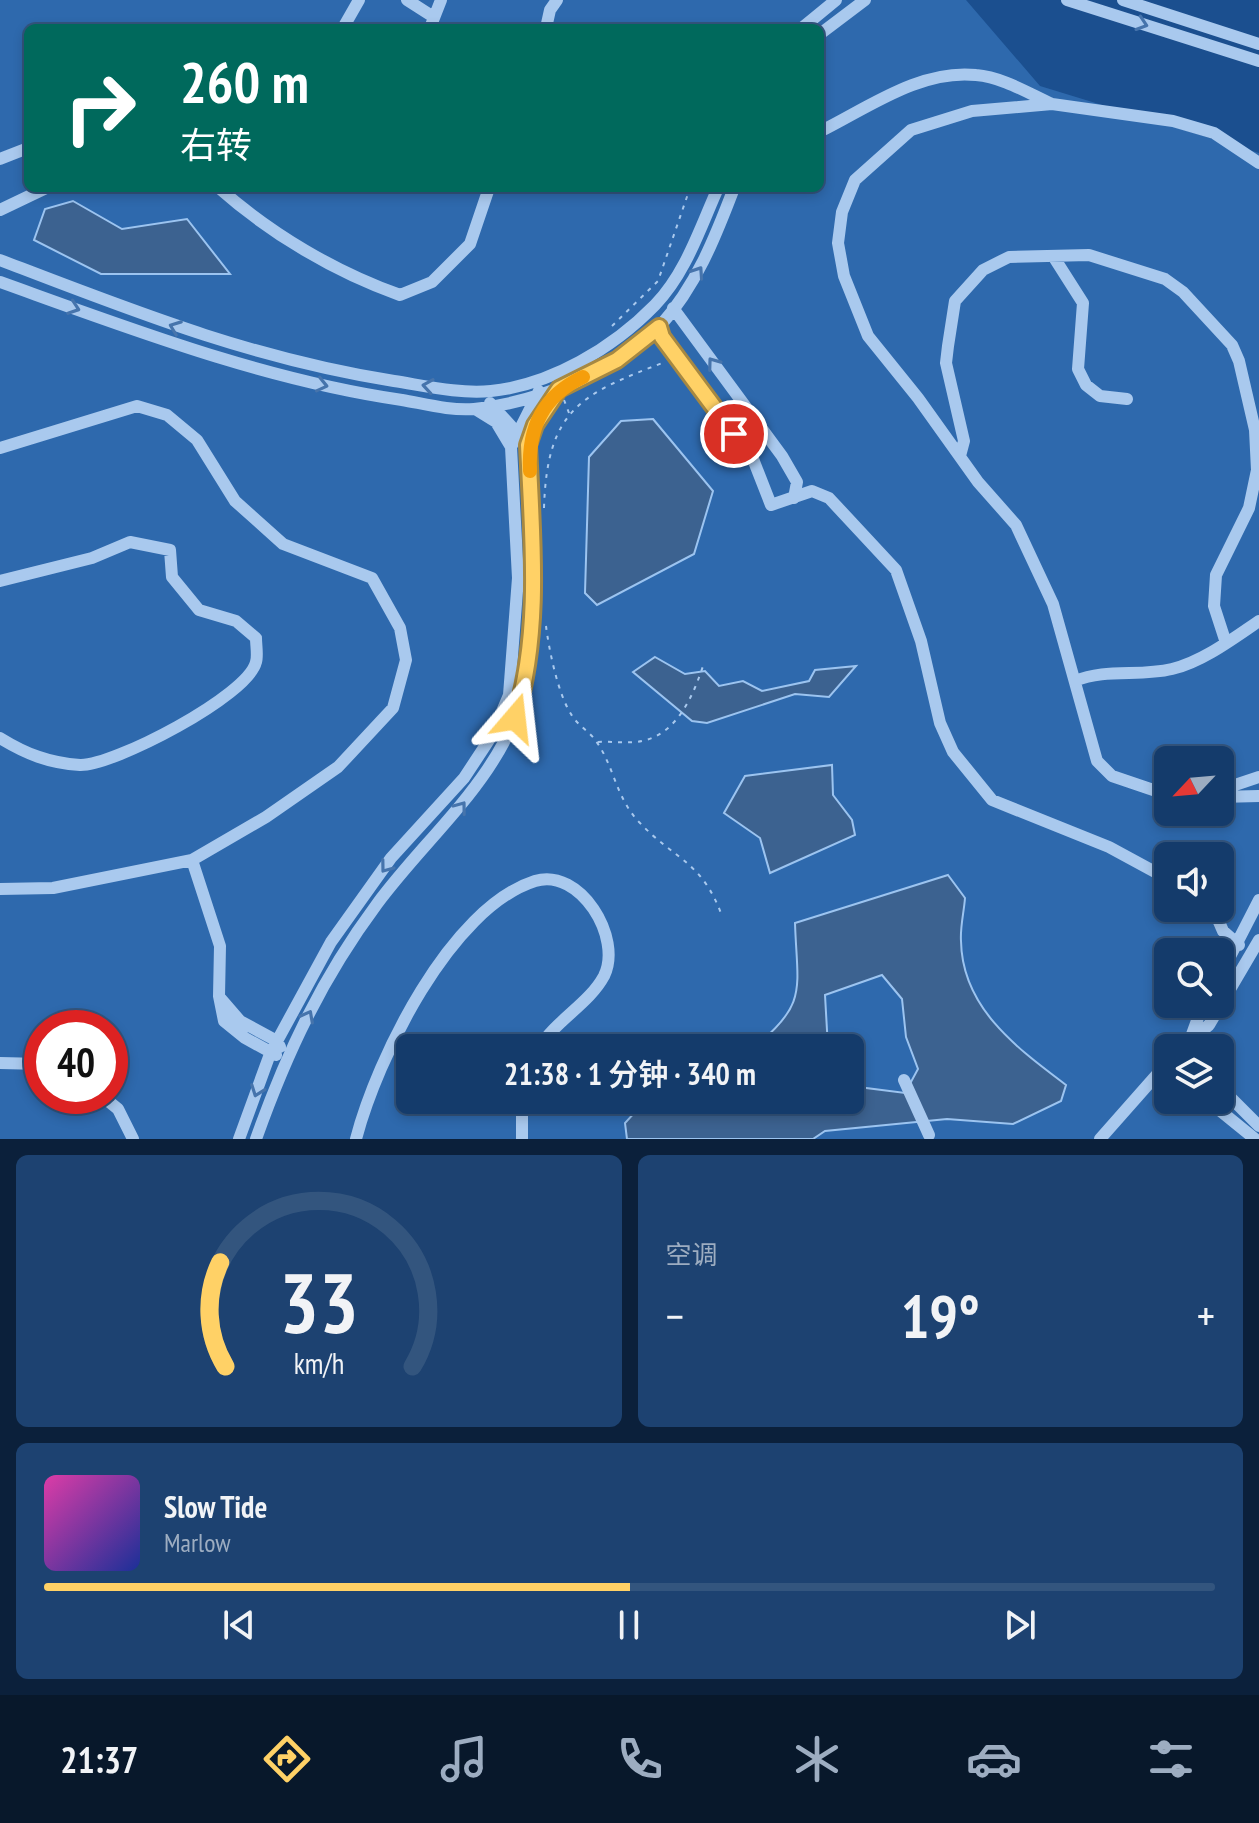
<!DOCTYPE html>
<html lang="zh">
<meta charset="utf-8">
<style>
body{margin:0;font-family:"PT Sans Narrow","Noto Sans SC",sans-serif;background:#1d4271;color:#f1f3f6;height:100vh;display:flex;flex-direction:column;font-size:30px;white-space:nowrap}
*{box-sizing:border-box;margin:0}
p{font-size:26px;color:#9dadc1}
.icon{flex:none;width:44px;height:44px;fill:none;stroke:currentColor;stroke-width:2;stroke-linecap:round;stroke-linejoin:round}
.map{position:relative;height:1139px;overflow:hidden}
.panel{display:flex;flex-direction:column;gap:16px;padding:16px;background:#0b203b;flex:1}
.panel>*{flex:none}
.top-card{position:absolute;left:24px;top:24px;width:800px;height:168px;border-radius:12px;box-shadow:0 4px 12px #0003,0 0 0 2px #33557e;background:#00695c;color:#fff;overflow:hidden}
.needle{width:52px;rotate:244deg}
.controls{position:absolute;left:1154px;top:746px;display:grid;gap:16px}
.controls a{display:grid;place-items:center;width:80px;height:80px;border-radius:12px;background:#143b6b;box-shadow:0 4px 12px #0003,0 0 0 2px #33557e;font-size:40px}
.speed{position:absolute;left:24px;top:1010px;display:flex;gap:16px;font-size:40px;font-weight:700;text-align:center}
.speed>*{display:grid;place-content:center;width:104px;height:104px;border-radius:50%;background:#143b6b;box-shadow:0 4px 12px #0003,0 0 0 2px #33557e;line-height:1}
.speed .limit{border:12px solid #d22;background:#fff;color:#111}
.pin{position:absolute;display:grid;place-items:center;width:68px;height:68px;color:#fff;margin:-34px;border:4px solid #fff;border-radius:50%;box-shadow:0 2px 8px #0007}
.me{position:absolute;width:88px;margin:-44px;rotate:17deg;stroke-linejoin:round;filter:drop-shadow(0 0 6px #0008)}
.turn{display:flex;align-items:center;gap:28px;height:168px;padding:0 24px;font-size:36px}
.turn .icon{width:104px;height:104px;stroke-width:2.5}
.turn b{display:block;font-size:56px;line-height:68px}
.big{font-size:60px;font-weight:600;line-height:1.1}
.panel .tile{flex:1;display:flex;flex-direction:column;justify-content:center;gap:12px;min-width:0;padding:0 28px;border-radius:12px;background:#1d4271}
.panel .dial{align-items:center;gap:0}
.dial svg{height:208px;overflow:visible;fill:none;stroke:#33557e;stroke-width:7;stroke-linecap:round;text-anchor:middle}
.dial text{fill:#f1f3f6;stroke:none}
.song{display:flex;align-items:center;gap:24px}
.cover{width:96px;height:96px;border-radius:12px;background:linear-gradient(135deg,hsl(320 70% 55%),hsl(230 70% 35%))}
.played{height:8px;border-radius:4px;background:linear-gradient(90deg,#ffd166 50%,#33557e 50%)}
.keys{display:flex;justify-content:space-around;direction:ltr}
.heat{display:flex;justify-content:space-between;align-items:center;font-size:44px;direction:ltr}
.panel .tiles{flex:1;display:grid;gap:16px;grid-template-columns:1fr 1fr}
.tile:last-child{grid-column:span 2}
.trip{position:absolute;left:396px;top:1034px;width:468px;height:80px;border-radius:12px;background:#143b6b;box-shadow:0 4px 12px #0003,0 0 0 2px #33557e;font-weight:600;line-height:80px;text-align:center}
.tabs{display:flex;height:128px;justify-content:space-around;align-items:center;background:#08182b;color:#9dadc1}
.tabs .icon{width:56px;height:56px}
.tabs .active{color:#ffd166}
.tabs b{font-size:36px;color:#f1f3f6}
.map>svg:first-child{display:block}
.green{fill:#2e69ad;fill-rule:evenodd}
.water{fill:#3c6290;stroke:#9cc4f0;stroke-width:2}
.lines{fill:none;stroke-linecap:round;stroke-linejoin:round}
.path{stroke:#a9c9ee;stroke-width:2;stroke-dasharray:4 6;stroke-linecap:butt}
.minor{stroke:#a9c9ee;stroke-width:12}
.oneway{stroke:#4674ac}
.route-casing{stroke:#a68842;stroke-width:20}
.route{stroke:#ffd166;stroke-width:14}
.slow{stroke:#f59e0b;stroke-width:14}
</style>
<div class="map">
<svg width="1259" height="1139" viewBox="0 0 1259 1139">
<rect width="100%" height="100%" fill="#1b4f8f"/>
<path class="green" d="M0,0H966L1040,86L1259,153V1139H0ZM28,28H820V188H28ZM1168,760H1220V812H1168ZM1168,856H1220V908H1168ZM1168,952H1220V1004H1168ZM42,1028H110V1096H42ZM410,1048H850V1100H410ZM1168,1048H1220V1100H1168Z"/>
<path class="water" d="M73,201L122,229L187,219L230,274H101L34,240L45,209Z
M653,419L713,491L694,554L597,605L585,593L589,457L621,421Z
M655,657L685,674L705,671L719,686L743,681L762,691L809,681L815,670L856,666L829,697L795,694L707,723L692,721L633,672Z
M832,765L833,795L852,820L855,835L770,873L760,838L724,813L745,776Z
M948,875L965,898C964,912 960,927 961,941C962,1008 1017,1048 1066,1085L1061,1101L1013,1124L947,1119L825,1131L813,1139H627L625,1123L646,1100H850V1086L905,1093L918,1069L906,1037L902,999L882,975L825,995L828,1048H753C809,1004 797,988 795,923Z"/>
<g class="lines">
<path class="path" d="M612,326L658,281L690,188
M564,400L569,413
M544,508C547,409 581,394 665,362
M546,626C549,650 558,694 571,714C577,725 589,731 596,741C614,766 616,798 639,822C676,861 702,861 722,916
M598,742C612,741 629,744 642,741C677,734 693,696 703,666"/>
<path class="minor" d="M407,0L432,16
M1067,0L1259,61
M1123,0L1259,44
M343,28L359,0
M430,28L441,0
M546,28L550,10L557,0
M802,28L836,0
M820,34L865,0
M821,131C869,107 921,69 976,75C1002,77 1028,93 1052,104
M0,159L28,148
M219,188C271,234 335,272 400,295L432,282L470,244L489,188
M0,210L46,188
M1055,259L1083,303L1078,369L1086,385L1100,396L1127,399
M0,260C133,311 253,359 394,381C426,386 459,394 491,391C551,385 613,348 655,305C686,273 700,228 718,188
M0,282C131,329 264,380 402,400C425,404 451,411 474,409C533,403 620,371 660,326C696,286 715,238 734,188
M673,308L782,456L797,482L794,498
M659,327L662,337L753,459L771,505L812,491L829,498L896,570L921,641L940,723L953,752L992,800L1109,847L1168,879
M490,403L521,437
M511,447L539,391
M0,448L137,406L167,415L197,440L235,501L283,544L372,578L400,628L406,660L393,708L338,767L266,817L192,860L53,888L0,889
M960,456L964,441L946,363L948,346L955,301L983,270L1009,257L1089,255L1165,279L1183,292L1232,345L1239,361L1255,430L1257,470L1249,508L1216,575L1214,606L1226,643
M0,581L92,558L130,542L170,550L172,577L199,610L236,621L256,638C256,645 258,656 256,662C248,696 113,766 80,765C49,763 26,754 0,738
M1075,681C1106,668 1139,677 1172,669C1202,662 1234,638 1259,621
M1220,790L1259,777
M1168,795L1112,776L1097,761L1053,604L1016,525L978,482L918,398L868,336L844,276L838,243L842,212L855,180L911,130L972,111L1052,104L1173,121L1214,133L1259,163
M1220,797L1259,796
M192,860L220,946L219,996L224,1021L245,1038L276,1055
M1213,908L1223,931L1239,945
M1220,976L1259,900
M221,999L240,1021L277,1041L280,1047
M1191,1037L1203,1004
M1181,1048L1209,1025L1259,940
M0,1063L42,1064
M904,1080L929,1135
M1220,1087L1259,1126
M102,1096L118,1109L133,1139
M522,1100V1139
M1207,1100L1255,1139
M239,1139L270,1054L331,942L391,858L464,778L491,737L509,695L518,578L511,447L496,422L475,409
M256,1139C287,1052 322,978 377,904C431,831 507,774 527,680C541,615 531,513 528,445L539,418L559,389
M356,1139C377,1059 450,908 535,881C580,867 623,938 604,976C589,1004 556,1020 539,1048
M1100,1139L1168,1062"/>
</g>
<defs><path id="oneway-chevron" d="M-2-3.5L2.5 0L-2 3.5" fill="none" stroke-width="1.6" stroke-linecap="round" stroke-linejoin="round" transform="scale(2)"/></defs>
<g class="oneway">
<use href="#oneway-chevron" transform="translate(1142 24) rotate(18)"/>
<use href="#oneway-chevron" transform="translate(698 272) rotate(-56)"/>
<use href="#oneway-chevron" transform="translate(74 308) rotate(19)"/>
<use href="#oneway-chevron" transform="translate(175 327) rotate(-159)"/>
<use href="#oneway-chevron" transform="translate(713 363) rotate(-126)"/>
<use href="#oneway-chevron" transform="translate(322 385) rotate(13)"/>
<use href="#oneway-chevron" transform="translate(428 386) rotate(-171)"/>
<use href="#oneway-chevron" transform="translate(461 807) rotate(-53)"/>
<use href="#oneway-chevron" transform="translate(386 867) rotate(127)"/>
<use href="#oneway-chevron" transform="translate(308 1016) rotate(-62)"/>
<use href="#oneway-chevron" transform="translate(257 1091) rotate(110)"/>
</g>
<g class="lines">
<defs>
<path id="route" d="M515,718C542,631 532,535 528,445L535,425L559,389L617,360L659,327L662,337L734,434"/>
</defs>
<use href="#route" class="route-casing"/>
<use href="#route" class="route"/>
<path class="slow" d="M530,471C528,427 543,396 583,377"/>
</g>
</svg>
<div class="controls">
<a><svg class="needle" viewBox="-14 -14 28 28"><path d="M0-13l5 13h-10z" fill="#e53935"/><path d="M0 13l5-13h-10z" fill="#9dadc1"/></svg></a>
<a><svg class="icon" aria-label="sound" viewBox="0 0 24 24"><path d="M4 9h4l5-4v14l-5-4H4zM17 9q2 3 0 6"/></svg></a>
<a><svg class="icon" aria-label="search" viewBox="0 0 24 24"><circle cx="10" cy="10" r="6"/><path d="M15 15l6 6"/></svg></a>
<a><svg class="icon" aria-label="layers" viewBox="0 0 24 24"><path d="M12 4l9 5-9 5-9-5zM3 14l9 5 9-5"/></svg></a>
</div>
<div class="speed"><div class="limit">40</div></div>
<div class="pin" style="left:734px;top:434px;background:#d93025"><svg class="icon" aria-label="arrive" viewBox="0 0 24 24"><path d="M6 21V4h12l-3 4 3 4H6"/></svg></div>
<svg class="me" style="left:515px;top:718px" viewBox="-20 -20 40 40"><path d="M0-17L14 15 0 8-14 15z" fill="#ffd166" stroke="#fff" stroke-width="4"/></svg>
<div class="trip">21:38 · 1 分钟 · 340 m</div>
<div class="top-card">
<div class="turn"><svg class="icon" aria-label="right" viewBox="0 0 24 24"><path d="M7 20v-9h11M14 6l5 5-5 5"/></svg><div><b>260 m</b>右转</div></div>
</div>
</div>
<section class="panel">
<div class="tiles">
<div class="tile dial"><svg viewBox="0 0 100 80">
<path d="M14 69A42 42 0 1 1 86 69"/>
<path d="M14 69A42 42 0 0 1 12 29" stroke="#ffd166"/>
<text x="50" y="56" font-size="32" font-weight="700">33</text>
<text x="50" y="72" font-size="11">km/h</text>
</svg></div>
<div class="tile"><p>空调</p>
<div class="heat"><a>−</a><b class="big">19°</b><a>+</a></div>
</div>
<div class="tile">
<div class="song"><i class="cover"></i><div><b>Slow Tide</b><p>Marlow</p></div></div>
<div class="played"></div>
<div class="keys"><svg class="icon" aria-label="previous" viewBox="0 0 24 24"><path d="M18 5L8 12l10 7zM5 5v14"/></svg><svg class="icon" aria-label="pause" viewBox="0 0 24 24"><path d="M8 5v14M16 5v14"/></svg><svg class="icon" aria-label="next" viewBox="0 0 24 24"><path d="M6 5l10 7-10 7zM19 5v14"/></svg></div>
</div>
</div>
</section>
<nav class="tabs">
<b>21:37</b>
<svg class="icon active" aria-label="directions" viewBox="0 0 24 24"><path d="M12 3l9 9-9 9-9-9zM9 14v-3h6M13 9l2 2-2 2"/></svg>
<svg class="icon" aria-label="music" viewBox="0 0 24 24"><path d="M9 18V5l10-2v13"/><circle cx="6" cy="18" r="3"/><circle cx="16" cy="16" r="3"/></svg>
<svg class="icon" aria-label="phone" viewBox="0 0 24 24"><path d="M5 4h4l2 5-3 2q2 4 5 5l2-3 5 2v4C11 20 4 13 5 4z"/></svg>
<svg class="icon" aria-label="climate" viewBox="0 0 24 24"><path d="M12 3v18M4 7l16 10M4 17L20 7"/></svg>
<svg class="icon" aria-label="car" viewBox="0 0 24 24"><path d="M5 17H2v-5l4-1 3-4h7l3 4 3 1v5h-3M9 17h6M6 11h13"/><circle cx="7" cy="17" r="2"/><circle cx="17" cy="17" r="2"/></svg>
<svg class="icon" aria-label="filters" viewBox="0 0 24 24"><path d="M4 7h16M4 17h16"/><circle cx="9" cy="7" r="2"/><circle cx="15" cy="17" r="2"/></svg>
</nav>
